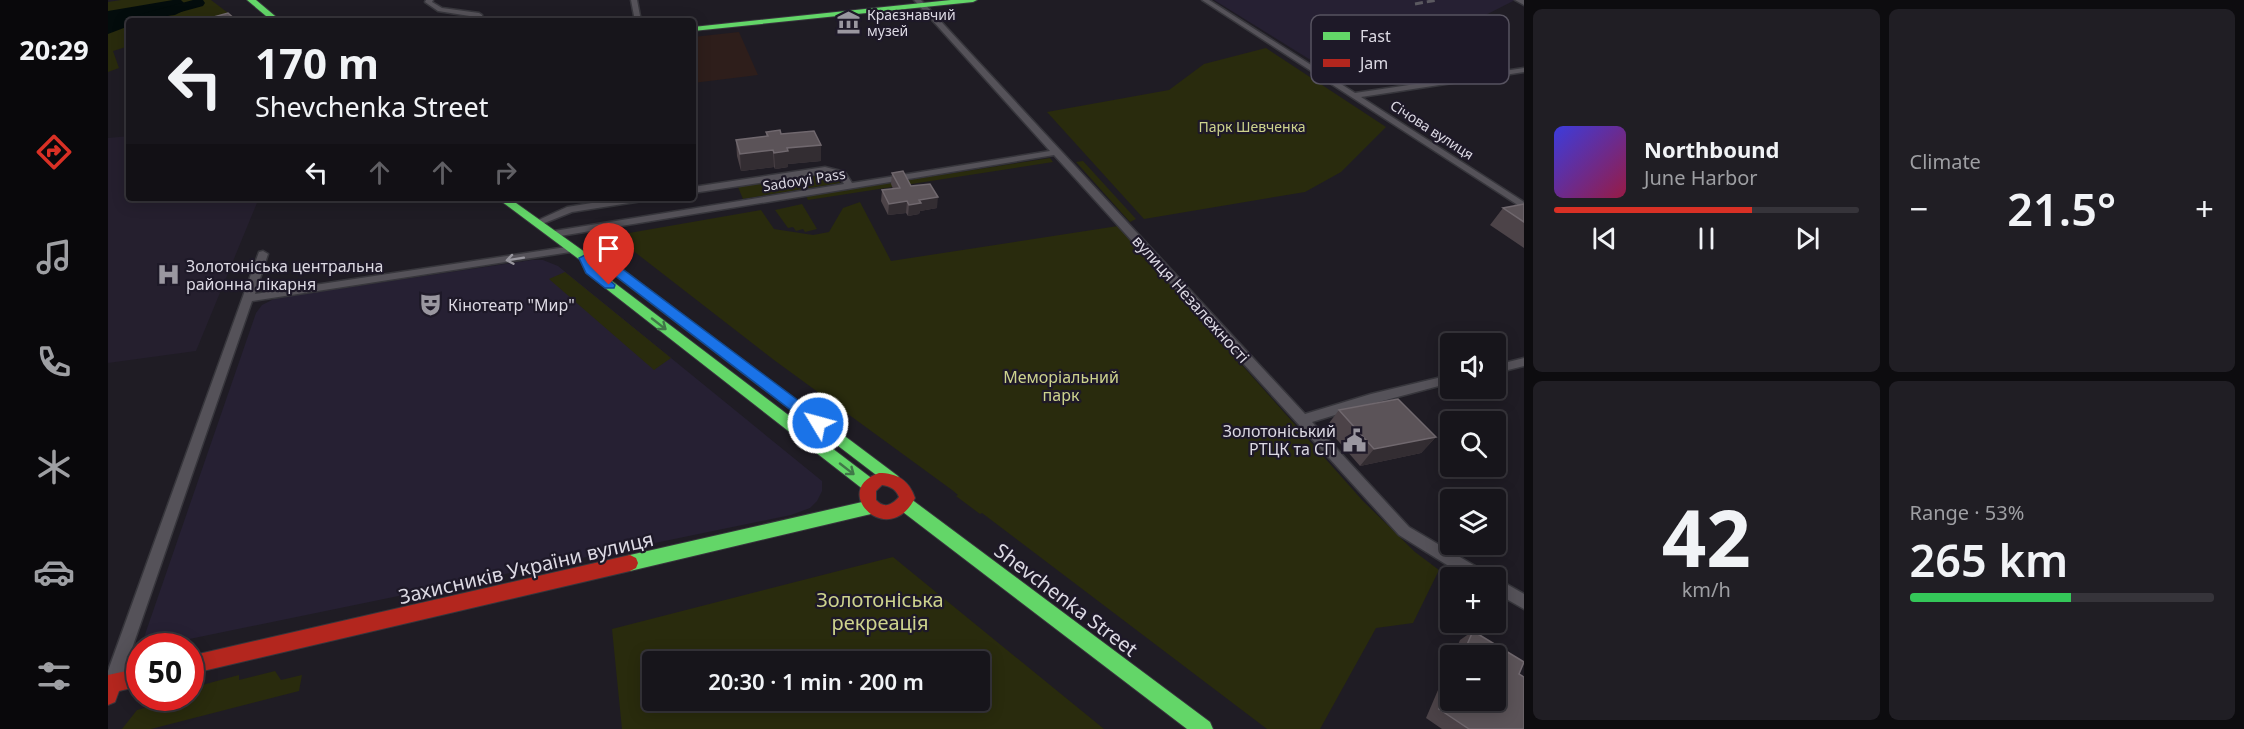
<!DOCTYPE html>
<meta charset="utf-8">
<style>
body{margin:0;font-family:"Noto Sans",sans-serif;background:#201e24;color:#f1f3f6;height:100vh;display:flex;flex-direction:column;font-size:22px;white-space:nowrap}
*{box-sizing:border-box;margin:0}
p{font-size:20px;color:#9e9fa3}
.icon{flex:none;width:33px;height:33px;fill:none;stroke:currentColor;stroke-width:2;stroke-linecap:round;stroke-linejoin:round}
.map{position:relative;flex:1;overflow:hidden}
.sheet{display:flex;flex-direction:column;gap:9px;padding:9px;background:#0d0c0f;width:720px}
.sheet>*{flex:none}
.top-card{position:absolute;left:18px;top:18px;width:570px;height:183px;border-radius:6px;box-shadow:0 3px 15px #0003,0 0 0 2px #36343a;background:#17151b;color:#f1f3f6;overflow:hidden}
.buttons{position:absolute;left:1332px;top:333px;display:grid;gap:12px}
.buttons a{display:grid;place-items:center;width:66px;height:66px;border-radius:6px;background:#17151b;box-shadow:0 3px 15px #0003,0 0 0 2px #36343a;font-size:30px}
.speed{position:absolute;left:18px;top:633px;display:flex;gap:12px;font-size:30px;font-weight:700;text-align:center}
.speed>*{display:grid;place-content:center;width:78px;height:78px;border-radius:50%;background:#17151b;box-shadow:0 3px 15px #0003,0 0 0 2px #36343a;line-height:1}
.speed .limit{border:9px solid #d22;background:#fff;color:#111}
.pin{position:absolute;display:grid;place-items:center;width:51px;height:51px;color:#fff;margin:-62px -26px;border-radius:50% 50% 50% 0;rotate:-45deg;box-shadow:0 0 6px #0007}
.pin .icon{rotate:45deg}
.me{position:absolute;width:66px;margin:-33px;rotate:307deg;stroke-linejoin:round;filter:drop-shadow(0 0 4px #0008)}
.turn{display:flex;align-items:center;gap:21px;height:126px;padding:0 30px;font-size:27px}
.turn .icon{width:78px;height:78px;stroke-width:2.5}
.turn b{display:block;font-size:42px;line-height:51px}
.lanes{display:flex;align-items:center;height:57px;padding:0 30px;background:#0003;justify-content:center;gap:30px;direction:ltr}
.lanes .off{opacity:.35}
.big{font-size:45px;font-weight:600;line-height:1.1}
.sheet .widget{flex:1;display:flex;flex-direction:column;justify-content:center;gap:9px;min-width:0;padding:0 21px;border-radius:9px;background:#201e24}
.sheet .dial{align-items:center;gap:0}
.dial b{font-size:78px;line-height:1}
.song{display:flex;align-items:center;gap:18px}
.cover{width:72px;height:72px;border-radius:9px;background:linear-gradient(135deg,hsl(240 70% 55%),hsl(340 70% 35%))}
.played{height:6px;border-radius:3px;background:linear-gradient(90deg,#d93025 65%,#36343a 65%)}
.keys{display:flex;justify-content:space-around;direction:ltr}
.heat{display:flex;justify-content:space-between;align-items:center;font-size:33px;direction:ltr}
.charge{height:9px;border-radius:4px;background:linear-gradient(90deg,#34c759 53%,#36343a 0)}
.sheet .tiles{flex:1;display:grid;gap:9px;grid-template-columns:repeat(2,1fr)}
.trip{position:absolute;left:534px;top:651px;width:348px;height:60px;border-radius:6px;background:#17151b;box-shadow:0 3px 15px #0003,0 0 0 2px #36343a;font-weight:600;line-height:60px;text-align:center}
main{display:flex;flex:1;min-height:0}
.tab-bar{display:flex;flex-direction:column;width:108px;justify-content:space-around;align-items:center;background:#09080b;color:#9e9fa3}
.tab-bar .icon{width:42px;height:42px}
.tab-bar .current{color:#d93025}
.tab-bar b{font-size:27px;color:#f1f3f6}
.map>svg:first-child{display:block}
.built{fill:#262033}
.education{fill:#2e1e1b}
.medical{fill:#251f2e}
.green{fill:#292b0d;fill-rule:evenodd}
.water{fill:#030c0c}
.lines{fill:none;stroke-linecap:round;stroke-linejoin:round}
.river{fill:#030c0c;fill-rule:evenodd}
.street-casing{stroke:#37363c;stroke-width:3}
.fast-casing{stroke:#37363c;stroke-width:2}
.jam-casing{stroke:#37363c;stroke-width:2}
.street{fill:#555259;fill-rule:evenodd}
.fast{fill:#63d668;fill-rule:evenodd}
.jam{fill:#b3261e;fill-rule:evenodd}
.rail{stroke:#5b5960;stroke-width:3;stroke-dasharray:8 4;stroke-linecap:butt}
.wall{fill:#4c4348}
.shaded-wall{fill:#332d32}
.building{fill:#5b5358;stroke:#70686e;stroke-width:1.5}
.oneway{stroke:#98969e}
.oneway2{stroke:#407848}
.route{fill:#1a73e8;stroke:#114b97;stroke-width:1.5}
.labels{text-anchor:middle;stroke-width:4.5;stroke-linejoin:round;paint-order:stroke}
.far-poi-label{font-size:14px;fill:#dcd9e3;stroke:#1e1928;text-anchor:start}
.far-park-label{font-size:14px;fill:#cdd38d;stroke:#1e1928}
.far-street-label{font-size:14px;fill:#dcd9e3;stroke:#1e1928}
.poi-label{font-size:16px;fill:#dcd9e3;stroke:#1e1928;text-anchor:start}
.street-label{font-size:16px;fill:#dcd9e3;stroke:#1e1928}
.park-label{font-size:16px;fill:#cdd38d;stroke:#1e1928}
.near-street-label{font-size:20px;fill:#dcd9e3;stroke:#1e1928}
.near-park-label{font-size:20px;fill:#cdd38d;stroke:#1e1928}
.key{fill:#1e1928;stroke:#575360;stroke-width:1.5}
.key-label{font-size:16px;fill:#dcd9e3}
</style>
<main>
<nav class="tab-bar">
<b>20:29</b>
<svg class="icon current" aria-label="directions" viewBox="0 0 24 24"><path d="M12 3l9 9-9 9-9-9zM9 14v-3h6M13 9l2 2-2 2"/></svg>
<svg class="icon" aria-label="music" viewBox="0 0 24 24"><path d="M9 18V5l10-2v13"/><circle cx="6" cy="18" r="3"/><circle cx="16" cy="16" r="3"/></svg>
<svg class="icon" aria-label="phone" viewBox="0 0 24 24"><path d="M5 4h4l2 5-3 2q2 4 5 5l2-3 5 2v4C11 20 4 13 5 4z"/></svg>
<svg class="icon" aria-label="climate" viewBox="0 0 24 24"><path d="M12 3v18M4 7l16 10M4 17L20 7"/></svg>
<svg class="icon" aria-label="car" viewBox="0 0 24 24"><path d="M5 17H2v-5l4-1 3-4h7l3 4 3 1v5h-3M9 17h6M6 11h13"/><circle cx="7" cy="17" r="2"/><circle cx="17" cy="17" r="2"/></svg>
<svg class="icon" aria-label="filters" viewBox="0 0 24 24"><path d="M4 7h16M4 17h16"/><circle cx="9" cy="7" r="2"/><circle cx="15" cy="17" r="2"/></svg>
</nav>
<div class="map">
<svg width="1416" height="729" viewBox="0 0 1416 729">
<rect width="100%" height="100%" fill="#1f1c24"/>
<path class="built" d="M1106,0H1407L1360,24L1379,34L1201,59Z
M424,260H435L450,266L714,481V491L709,501L702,508L683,515L62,643L33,646L148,313L154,305L168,298Z"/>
<path class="education" d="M631,32L650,75L585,83V37Z"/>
<path class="medical" d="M21,136V198H151L88,351L0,363V138Z"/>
<path class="green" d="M13,0H103L124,16L108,21H21V46L5,51L11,68L0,72V2Z
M1158,48L1278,127L1233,172L1197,192L1036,219L939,112L1061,90L1096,64Z
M942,158L945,162L700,200L698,196Z
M975,161L1028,219L1022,222L968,162Z
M715,174L727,175L732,183L635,199L630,187Z
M752,202L783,261L1010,226L1255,501L1307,552L1331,570L1305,623L1268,628L1212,729H1159L874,513L872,514L848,496L850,495L844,490L666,360L519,246L521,233L653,210L666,229L705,235L721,232L735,208Z
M694,204L709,229L697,232L695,229L688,231L685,227L680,228L667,210Z
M457,272L563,358L546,370L441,279Z
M785,557L996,729H514L504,629ZM544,662H872V700H544Z
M167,671L173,680L194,675L191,691L43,729H14L29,710L40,707L43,698H82L83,688L131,675V680Z"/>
<path class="water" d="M65,0H73L81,8L67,15L21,21V26L0,34V11Z"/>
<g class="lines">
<path class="river" d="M85,0H95L97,3L95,6L40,21H21V25L16,21L18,18Z"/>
<defs>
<path id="street" d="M325,0L324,2L334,8L371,13L374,15V18L371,20L368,17L330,11L317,2L318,0Z
M523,0H529L533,21H527Z
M806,0H813L1197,414L1263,394L1342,375V383L1263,404L1204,422L1301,527L1379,573L1381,578H1360L1291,535L946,155L446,237L441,234L446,231L736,184L731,176L717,173L585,193V187L717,167L737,172L744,183L942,151Z
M1094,0H1101L1247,93L1416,68V72L1253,97L1416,202V209Z
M1407,0H1416V5Z
M515,198H539L534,201L464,212L429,226L424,223L459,207Z
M465,246L470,249L469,251L144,301L12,683L10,689L0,692V671L151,252L155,251L160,254L147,294Z
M1416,358V366L1388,373V365Z
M1388,578L1416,594V609L1388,593Z"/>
<path id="fast" d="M139,0H148L173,21H164Z
M843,0H869L865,2L585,31V27Z
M389,198H401L481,255L501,259L790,476L793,480L790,484L785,486L780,484L493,265L485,263L487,268L766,480L769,485L766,490L761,491L756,490L478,273L472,260Z
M797,497L803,499L1102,722L1105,729H1079L791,509L789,504L791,499Z
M763,500L769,502L771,507L769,512L763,514L522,571L516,568L514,563L516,558L522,555Z"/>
<path id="jam" d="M771,473C789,473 801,480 807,498C780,551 721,490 771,473ZM774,485C782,486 788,489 791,497C784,505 776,509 768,500V491Z
M522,555L528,558L530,563L528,568L522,571L82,674V656Z
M32,668V686L11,691L7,702L0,705V675Z"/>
</defs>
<use href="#street" class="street-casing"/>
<use href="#fast" class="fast-casing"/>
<use href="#jam" class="jam-casing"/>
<use href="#street" class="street"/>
<use href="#fast" class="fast"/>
<use href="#jam" class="jam"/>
<path class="rail" d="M1307,4L1329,0"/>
</g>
<path class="wall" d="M658,132L673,134L713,161L680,164V167L674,168L667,169L666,167L633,171L629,156L628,140L658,136Z
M784,173L803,186L829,208L812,211L811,214L800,216L798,213L780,215L773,201L774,190L785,189L783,184Z
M1416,205V248L1382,225L1395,208Z
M1231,410L1328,437L1313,453L1252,466L1218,427Z
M1365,631L1411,674L1416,729H1334L1318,718L1342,662V700L1388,656H1345L1352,640Z"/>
<path class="shaded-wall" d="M713,145V161L680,164V167L667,169L666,153L679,148Z
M665,150L666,167L633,171L632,154Z
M830,197L829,208L812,211L811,214L800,216L801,205L811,200Z
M799,201L798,213L780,215L781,204Z
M1328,437L1313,453L1252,466L1266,449Z"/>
<path class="building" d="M120,13L129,21H91Z
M672,130L673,134L706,131L713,145L679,148L680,151L666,153L665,150L632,154L628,140L660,136L658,132Z
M795,171L803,186L822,184L830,197L811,200L813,203L801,205L799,201L781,204L774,190L792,188L784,173Z
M1416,205V222L1395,208L1416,204Z
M1290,399L1328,437L1266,449L1231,410Z
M1365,631L1416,662L1411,674L1416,677V729H1361L1331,709L1342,683V700H1388V656H1354Z"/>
<defs><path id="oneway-shaft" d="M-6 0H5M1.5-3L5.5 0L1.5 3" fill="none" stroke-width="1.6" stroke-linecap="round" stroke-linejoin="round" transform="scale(1.5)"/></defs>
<use class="oneway" href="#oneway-shaft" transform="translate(407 259) rotate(171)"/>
<g class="oneway2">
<use href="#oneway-shaft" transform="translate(551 324) rotate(38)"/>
<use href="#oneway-shaft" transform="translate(739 469) rotate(38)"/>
</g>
<path class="route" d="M477,255L501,259L715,419L717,423L715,427H705L493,265L485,263L488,268L507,285L506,288H497L478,273L471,258Z"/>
<defs>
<symbol id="museum-bare" viewBox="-9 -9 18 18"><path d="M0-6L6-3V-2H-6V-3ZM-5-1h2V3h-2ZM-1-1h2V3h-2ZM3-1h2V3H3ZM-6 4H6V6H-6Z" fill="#9a97a0" stroke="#1e1928" stroke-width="2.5" paint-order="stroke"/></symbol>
<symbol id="hospital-bare" viewBox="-9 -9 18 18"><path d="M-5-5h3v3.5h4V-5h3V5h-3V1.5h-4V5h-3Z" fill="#9a97a0" stroke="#1e1928" stroke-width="2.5" paint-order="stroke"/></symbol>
<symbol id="theatre-bare" viewBox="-9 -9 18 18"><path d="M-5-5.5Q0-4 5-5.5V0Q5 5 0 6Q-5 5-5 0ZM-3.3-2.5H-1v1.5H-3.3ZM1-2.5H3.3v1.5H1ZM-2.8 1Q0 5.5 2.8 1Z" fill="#9a97a0" stroke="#1e1928" stroke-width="2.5" paint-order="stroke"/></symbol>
<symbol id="civic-bare" viewBox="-9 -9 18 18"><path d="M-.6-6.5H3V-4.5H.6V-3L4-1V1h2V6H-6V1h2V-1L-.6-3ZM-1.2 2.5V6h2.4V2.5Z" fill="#9a97a0" stroke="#1e1928" stroke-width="2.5" paint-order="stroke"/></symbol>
</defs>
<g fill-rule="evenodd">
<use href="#museum-bare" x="724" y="6" width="33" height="33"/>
<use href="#hospital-bare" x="44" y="258" width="33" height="33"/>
<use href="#theatre-bare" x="306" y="288" width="33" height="33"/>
<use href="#civic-bare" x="1230" y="424" width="33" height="33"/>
</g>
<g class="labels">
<g class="far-poi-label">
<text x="759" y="20">Краєзнавчий<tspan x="759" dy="16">музей</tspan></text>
</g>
<g class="far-park-label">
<text x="1144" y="132">Парк Шевченка</text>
</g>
<g class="far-street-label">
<text transform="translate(1324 130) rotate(33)" y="5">Січова вулиця</text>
<text transform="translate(696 180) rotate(-9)" y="5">Sadovyi Pass</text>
</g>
<g class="poi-label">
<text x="78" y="272">Золотоніська центральна<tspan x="78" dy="18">районна лікарня</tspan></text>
<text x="340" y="311">Кінотеатр "Мир"</text>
<text x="1228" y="437" text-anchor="end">Золотоніський<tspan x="1228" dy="18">РТЦК та СП</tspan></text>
</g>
<g class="street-label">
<text transform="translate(1083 299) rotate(48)" y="6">вулиця Незалежності</text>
</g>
<g class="park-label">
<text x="953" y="383">Меморіальний<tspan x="953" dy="18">парк</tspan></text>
</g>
<g class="near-street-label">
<text transform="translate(418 568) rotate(-13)" y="7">Захисників України вулиця</text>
<text transform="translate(958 600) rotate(37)" y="7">Shevchenka Street</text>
</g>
<g class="near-park-label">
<text x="772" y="607">Золотоніська<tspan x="772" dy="23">рекреація</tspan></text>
</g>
</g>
<rect x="1203" y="15" width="198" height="69" rx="9" class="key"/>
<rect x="1215" y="32" width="27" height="8" fill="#63d668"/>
<rect x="1215" y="59" width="27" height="8" fill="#b3261e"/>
<g class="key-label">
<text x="1252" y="42">Fast</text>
<text x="1252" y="69">Jam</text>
</g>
</svg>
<div class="buttons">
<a><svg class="icon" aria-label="sound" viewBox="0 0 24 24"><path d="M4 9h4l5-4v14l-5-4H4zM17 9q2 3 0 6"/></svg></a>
<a><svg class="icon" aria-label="search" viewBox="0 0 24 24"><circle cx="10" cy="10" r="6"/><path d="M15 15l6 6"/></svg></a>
<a><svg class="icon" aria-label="layers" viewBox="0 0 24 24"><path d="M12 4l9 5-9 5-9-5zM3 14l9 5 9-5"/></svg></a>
<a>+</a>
<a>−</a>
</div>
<div class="speed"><div class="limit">50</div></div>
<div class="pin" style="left:501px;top:285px;background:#d93025"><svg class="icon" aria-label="arrive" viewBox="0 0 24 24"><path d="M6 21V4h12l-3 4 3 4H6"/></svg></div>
<svg class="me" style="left:710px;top:423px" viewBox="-20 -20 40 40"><circle r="17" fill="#1a73e8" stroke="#fff" stroke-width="3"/><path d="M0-11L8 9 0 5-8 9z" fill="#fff"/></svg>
<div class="trip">20:30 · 1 min · 200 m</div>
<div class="top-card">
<div class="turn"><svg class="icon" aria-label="left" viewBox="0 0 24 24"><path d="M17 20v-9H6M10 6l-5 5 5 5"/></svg><div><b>170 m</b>Shevchenka Street</div></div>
<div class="lanes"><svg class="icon" aria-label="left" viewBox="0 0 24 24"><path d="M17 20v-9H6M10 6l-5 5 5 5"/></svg><svg class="icon off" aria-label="ahead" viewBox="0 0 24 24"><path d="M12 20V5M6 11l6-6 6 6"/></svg><svg class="icon off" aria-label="ahead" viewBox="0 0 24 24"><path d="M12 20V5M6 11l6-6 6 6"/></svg><svg class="icon off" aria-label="right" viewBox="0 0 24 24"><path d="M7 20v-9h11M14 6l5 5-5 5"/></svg></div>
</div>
</div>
<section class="sheet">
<div class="tiles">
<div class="widget">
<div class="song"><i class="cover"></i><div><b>Northbound</b><p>June Harbor</p></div></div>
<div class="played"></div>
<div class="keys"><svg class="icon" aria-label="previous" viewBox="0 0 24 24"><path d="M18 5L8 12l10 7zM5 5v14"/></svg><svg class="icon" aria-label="pause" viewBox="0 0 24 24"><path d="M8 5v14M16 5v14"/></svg><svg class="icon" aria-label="next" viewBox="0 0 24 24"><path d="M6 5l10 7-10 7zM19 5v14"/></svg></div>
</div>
<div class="widget"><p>Climate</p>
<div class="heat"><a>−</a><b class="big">21.5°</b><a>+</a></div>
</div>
<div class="widget dial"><b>42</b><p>km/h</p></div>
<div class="widget"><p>Range · 53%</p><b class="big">265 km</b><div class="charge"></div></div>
</div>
</section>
</main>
